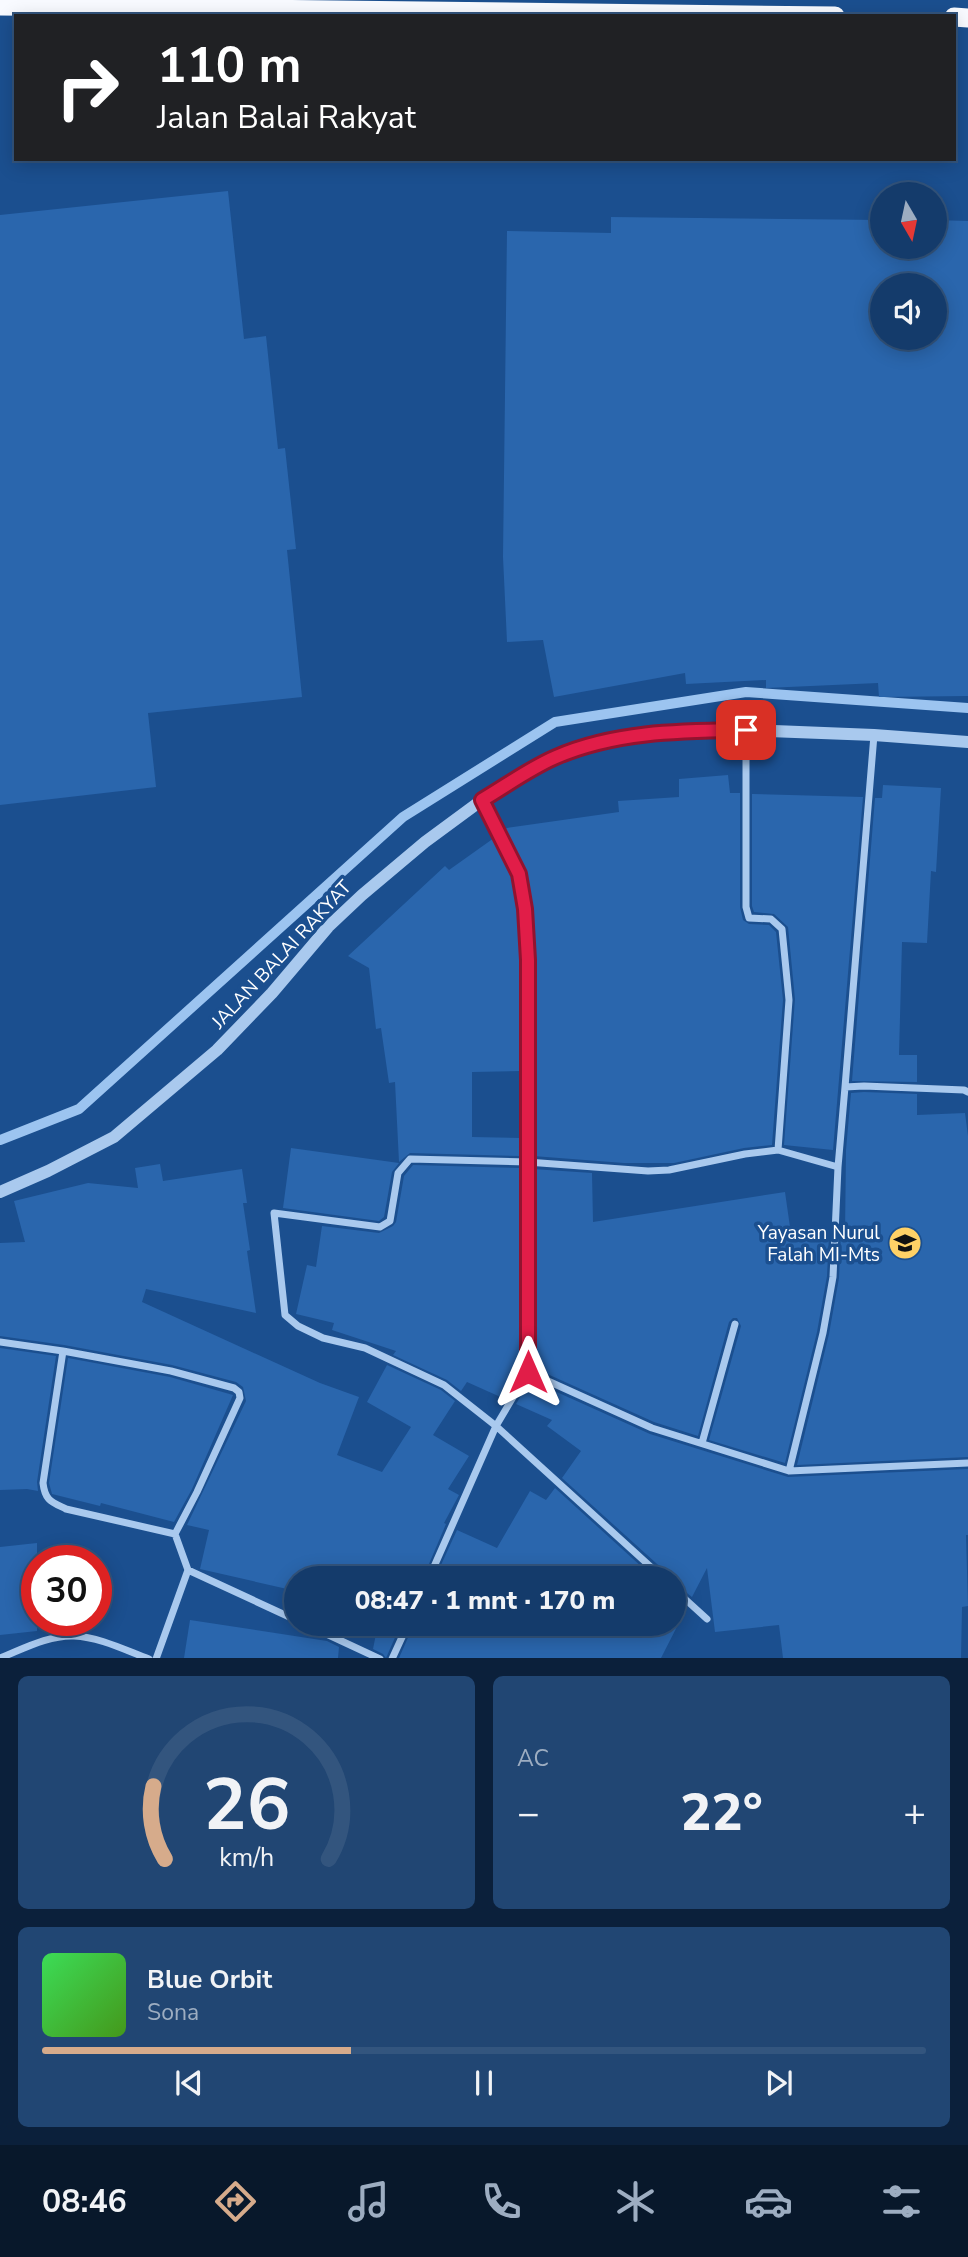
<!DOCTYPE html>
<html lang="id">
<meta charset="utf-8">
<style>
body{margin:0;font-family:"Nunito Sans",sans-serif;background:#214673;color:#f1f3f6;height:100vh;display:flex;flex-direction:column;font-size:26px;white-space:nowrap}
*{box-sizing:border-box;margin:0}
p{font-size:23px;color:#9dadc1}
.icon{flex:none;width:38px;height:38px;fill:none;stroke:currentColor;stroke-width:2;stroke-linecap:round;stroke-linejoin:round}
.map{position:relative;height:1658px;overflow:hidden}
.sheet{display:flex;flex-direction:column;gap:18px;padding:18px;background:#0b203b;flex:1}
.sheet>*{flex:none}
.banner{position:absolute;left:14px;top:14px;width:942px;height:147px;border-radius:0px;box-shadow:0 4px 18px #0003,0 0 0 2px #33557e;background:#202124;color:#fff;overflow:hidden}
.needle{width:46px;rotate:171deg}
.buttons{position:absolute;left:870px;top:182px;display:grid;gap:14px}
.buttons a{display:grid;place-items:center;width:77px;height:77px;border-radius:50%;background:#143b6b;box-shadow:0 4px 18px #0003,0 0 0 2px #33557e;font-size:35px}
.speed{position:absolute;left:21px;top:1545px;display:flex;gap:14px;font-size:35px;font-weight:700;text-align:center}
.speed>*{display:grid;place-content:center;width:91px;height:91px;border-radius:50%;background:#143b6b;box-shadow:0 4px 18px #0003,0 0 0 2px #33557e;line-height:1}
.speed .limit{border:10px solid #d22;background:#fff;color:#111}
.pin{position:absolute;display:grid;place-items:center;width:60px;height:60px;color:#fff;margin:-30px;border-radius:14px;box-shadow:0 4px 10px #0006}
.me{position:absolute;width:77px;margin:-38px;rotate:0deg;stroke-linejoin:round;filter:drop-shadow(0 0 5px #0008)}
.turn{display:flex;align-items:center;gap:24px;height:147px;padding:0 28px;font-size:32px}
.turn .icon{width:91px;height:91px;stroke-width:2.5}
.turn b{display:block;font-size:49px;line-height:60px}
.big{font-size:52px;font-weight:800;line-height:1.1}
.sheet .card{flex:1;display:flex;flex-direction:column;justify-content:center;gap:10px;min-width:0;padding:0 24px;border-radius:10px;background:#214673}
.sheet .dial{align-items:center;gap:0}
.dial svg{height:182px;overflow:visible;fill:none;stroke:#33557e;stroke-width:7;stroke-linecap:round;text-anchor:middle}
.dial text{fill:#f1f3f6;stroke:none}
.song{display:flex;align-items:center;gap:21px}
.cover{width:84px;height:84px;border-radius:10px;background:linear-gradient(135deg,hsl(130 70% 55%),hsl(100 70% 35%))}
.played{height:7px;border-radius:4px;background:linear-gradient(90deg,#d6ab8b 35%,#33557e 35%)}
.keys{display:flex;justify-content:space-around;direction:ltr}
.heat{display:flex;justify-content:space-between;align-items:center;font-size:38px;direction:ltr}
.sheet .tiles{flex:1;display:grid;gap:18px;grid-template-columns:1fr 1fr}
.card:last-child{grid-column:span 2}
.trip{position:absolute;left:284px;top:1566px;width:402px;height:70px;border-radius:35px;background:#143b6b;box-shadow:0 4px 18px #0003,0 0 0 2px #33557e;font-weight:800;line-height:70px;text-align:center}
.menu{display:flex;height:112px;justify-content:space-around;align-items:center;background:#08182b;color:#9dadc1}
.menu .icon{width:49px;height:49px}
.menu .on{color:#d6ab8b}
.menu b{font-size:32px;color:#f1f3f6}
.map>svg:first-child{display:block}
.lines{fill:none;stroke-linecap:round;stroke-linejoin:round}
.stream{stroke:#9cc4f0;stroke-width:10}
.building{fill:#2a66ad;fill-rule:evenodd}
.minor{stroke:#a9c9ee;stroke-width:7}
.tertiary{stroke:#a9c9ee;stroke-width:12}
.trunk{stroke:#f8faff;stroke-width:19}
.route-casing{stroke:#92132f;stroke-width:18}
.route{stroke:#e11d48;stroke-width:12}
.labels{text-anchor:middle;stroke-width:7;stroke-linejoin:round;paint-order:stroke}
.street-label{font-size:19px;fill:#fff;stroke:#1b4f8f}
.poi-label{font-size:19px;fill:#fff;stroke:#1b4f8f;text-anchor:end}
</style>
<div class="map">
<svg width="968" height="1659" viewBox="0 0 968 1659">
<rect width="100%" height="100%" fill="#1b4f8f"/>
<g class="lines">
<path class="stream" d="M0,1140L79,1109L403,817L555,722L746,692L968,708"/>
</g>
<path class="building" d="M228,191L244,339L266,336L278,449L285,448L296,549L287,550L302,697L148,713L156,787L0,805V215Z
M611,217L882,220V247H934V220L968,221V696L879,697L878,683L766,688V680L686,684L685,673L554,697L543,640L507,642L503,557L507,231L611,233ZM882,285H934V338H882Z
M728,775L730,793H740V907L743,920L749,924L769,925L776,932L783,1000L772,1145L744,1148L674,1163H624L533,1156V1138H536L534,1071V960L531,909L525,872L504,830L507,828L619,812L618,801L679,797V779Z
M883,785L941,788L936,872L931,871L927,943L902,942L899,1055H917V1082L852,1081L875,798H882Z
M752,794L863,797L833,1150L784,1145L795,999L788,927L774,914L754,912L752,906Z
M494,838L513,876L519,911L522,960L521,1071L472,1072V1137L521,1138V1156L410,1153L399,1162L395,1082L389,1083L381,1028L376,1029L369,968L348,956L445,866L449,870Z
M864,1092L917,1094V1115L965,1113L968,1136V1457L797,1465L829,1334L839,1278L841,1234H845L846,1150L851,1093Z
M291,1148L399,1163L392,1172L384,1217L379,1221L283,1208Z
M160,1164L163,1181L242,1169L247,1203H243L250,1250L247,1251L256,1313L146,1289L142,1302L320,1383L359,1397L337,1455L382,1472L411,1427L367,1402L387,1365L441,1390L455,1401L433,1435L469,1456L448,1489L459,1495L444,1523L446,1524L423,1578H296V1591L200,1569L209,1530L187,1525L246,1401L243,1387L236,1382L172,1365L64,1345L0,1336V1243L25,1242L14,1201L88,1183L138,1188L135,1168Z
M413,1165L521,1168L522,1370L505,1399L467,1382L461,1391L447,1380L393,1355L396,1351L332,1330L334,1323L296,1314L307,1265L316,1267L322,1226L379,1233L393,1226L396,1222L404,1176Z
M533,1169L592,1173L593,1222L785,1192L791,1234H829L827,1276L817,1332L785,1463L709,1440L741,1326L737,1318H733L729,1322L698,1436L654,1422L534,1368Z
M0,1348L56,1356L37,1482L38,1491L27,1489L0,1490Z
M68,1358L170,1377L233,1395L192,1489L174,1522L101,1503L100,1506L52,1494L49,1483Z
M530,1380L650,1434L788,1477L968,1469V1535H966L968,1606L962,1607L961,1658H783L779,1625L715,1632L707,1568L692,1597L674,1583V1578H669L667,1573L562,1478L581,1451L547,1426L552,1420L516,1404Z
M555,1488L654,1578H435L457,1530L497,1548L530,1491L546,1500Z
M37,1543V1631L0,1635V1547Z
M674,1597L686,1609L661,1658H399L414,1624H674Z
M190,1620L327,1641L339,1647L338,1658H184Z
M378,1624H401L386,1658L383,1654L373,1649Z"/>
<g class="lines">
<path class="minor" d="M746,730V907L749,918L771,919L782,929L789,1000L778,1150
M482,800L519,874L525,910L528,960L527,1162L410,1159L398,1173L390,1221L380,1227L274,1213L285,1315L298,1326L323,1338L365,1348L444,1385L496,1426L663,1578
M845,1087L874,735
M0,1342L63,1351L43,1483C45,1501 52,1502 66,1509L175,1534
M63,1351L171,1371L234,1388L239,1392L240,1398L197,1492L175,1534L188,1570
M528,1372L527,1162L648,1171L669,1170L745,1154L778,1150L838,1167
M528,1372L652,1428L789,1471L968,1463
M702,1443L735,1324
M789,1471L823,1333L833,1277L838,1167L845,1087L864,1086L964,1090L968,1092
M188,1570L296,1620
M429,1578L496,1426L528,1372
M674,1589L707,1619
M305,1624L380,1659
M0,1658C23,1649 49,1635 74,1636C99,1637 125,1650 149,1659
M156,1659L188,1570
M392,1659L408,1624"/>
<path class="tertiary" d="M0,1192L48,1171L114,1137L217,1050L272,993L328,927L362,895L425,842L482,800L555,757L592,744L631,735L676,731L746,730L874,735L968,742"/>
<path class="trunk" d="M0,6L835,16
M954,17L968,18"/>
</g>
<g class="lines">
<defs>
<path id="route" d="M528,1372V960L525,909L519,874L482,800C506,786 530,768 556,757C616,731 681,731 746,730"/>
</defs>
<use href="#route" class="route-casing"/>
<use href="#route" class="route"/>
</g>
<defs>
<symbol id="school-disc" viewBox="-11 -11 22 22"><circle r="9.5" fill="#ffd166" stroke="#1b4f8f"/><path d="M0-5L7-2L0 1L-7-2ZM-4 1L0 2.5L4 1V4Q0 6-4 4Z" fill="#111"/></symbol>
</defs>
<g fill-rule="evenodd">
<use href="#school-disc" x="886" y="1224" width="38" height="38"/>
</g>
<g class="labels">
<g class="street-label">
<text transform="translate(281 954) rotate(-47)" y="7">JALAN BALAI RAKYAT</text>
</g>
<g class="poi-label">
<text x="880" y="1239">Yayasan Nurul<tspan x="880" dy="22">Falah MI-Mts</tspan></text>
</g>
</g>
</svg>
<div class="buttons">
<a><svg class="needle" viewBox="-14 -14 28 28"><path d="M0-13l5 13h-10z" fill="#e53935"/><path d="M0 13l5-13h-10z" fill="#9dadc1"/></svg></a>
<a><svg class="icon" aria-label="sound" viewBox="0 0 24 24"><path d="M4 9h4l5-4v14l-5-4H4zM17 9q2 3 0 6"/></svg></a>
</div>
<div class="speed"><div class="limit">30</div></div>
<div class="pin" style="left:746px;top:730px;background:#d93025"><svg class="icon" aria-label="arrive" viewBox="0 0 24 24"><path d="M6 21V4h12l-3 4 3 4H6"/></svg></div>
<svg class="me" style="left:528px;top:1372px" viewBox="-20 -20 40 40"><path d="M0-17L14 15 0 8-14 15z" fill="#e11d48" stroke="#fff" stroke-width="4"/></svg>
<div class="trip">08:47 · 1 mnt · 170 m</div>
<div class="banner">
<div class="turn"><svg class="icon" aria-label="right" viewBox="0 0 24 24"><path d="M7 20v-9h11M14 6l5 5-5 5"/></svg><div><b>110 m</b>Jalan Balai Rakyat</div></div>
</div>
</div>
<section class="sheet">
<div class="tiles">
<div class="card dial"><svg viewBox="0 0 100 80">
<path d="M14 69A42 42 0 1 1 86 69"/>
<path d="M14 69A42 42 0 0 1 9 37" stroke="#d6ab8b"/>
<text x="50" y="56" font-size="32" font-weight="700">26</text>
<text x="50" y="72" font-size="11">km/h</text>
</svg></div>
<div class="card"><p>AC</p>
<div class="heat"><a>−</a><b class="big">22°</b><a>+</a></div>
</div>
<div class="card">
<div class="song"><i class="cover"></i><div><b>Blue Orbit</b><p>Sona</p></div></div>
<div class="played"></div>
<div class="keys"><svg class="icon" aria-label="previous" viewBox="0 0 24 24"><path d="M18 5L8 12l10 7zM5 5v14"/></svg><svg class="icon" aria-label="pause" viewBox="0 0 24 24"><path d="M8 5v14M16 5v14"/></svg><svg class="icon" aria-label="next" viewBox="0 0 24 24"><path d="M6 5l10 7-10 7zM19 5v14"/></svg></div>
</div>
</div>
</section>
<nav class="menu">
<b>08:46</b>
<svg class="icon on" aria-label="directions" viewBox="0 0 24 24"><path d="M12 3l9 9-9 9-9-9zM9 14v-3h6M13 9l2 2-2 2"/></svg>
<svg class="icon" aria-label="music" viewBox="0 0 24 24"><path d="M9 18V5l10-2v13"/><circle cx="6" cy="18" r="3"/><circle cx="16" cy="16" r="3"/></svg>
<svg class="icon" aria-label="phone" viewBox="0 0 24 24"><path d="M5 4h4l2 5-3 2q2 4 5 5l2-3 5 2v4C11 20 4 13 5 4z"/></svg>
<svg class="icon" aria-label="climate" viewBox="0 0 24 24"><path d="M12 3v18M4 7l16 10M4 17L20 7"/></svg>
<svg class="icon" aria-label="car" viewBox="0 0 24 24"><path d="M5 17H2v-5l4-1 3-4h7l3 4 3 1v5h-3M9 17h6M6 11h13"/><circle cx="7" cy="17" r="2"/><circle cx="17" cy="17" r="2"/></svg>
<svg class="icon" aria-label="filters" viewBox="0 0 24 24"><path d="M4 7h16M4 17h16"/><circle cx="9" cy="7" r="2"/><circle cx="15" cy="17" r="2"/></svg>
</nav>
